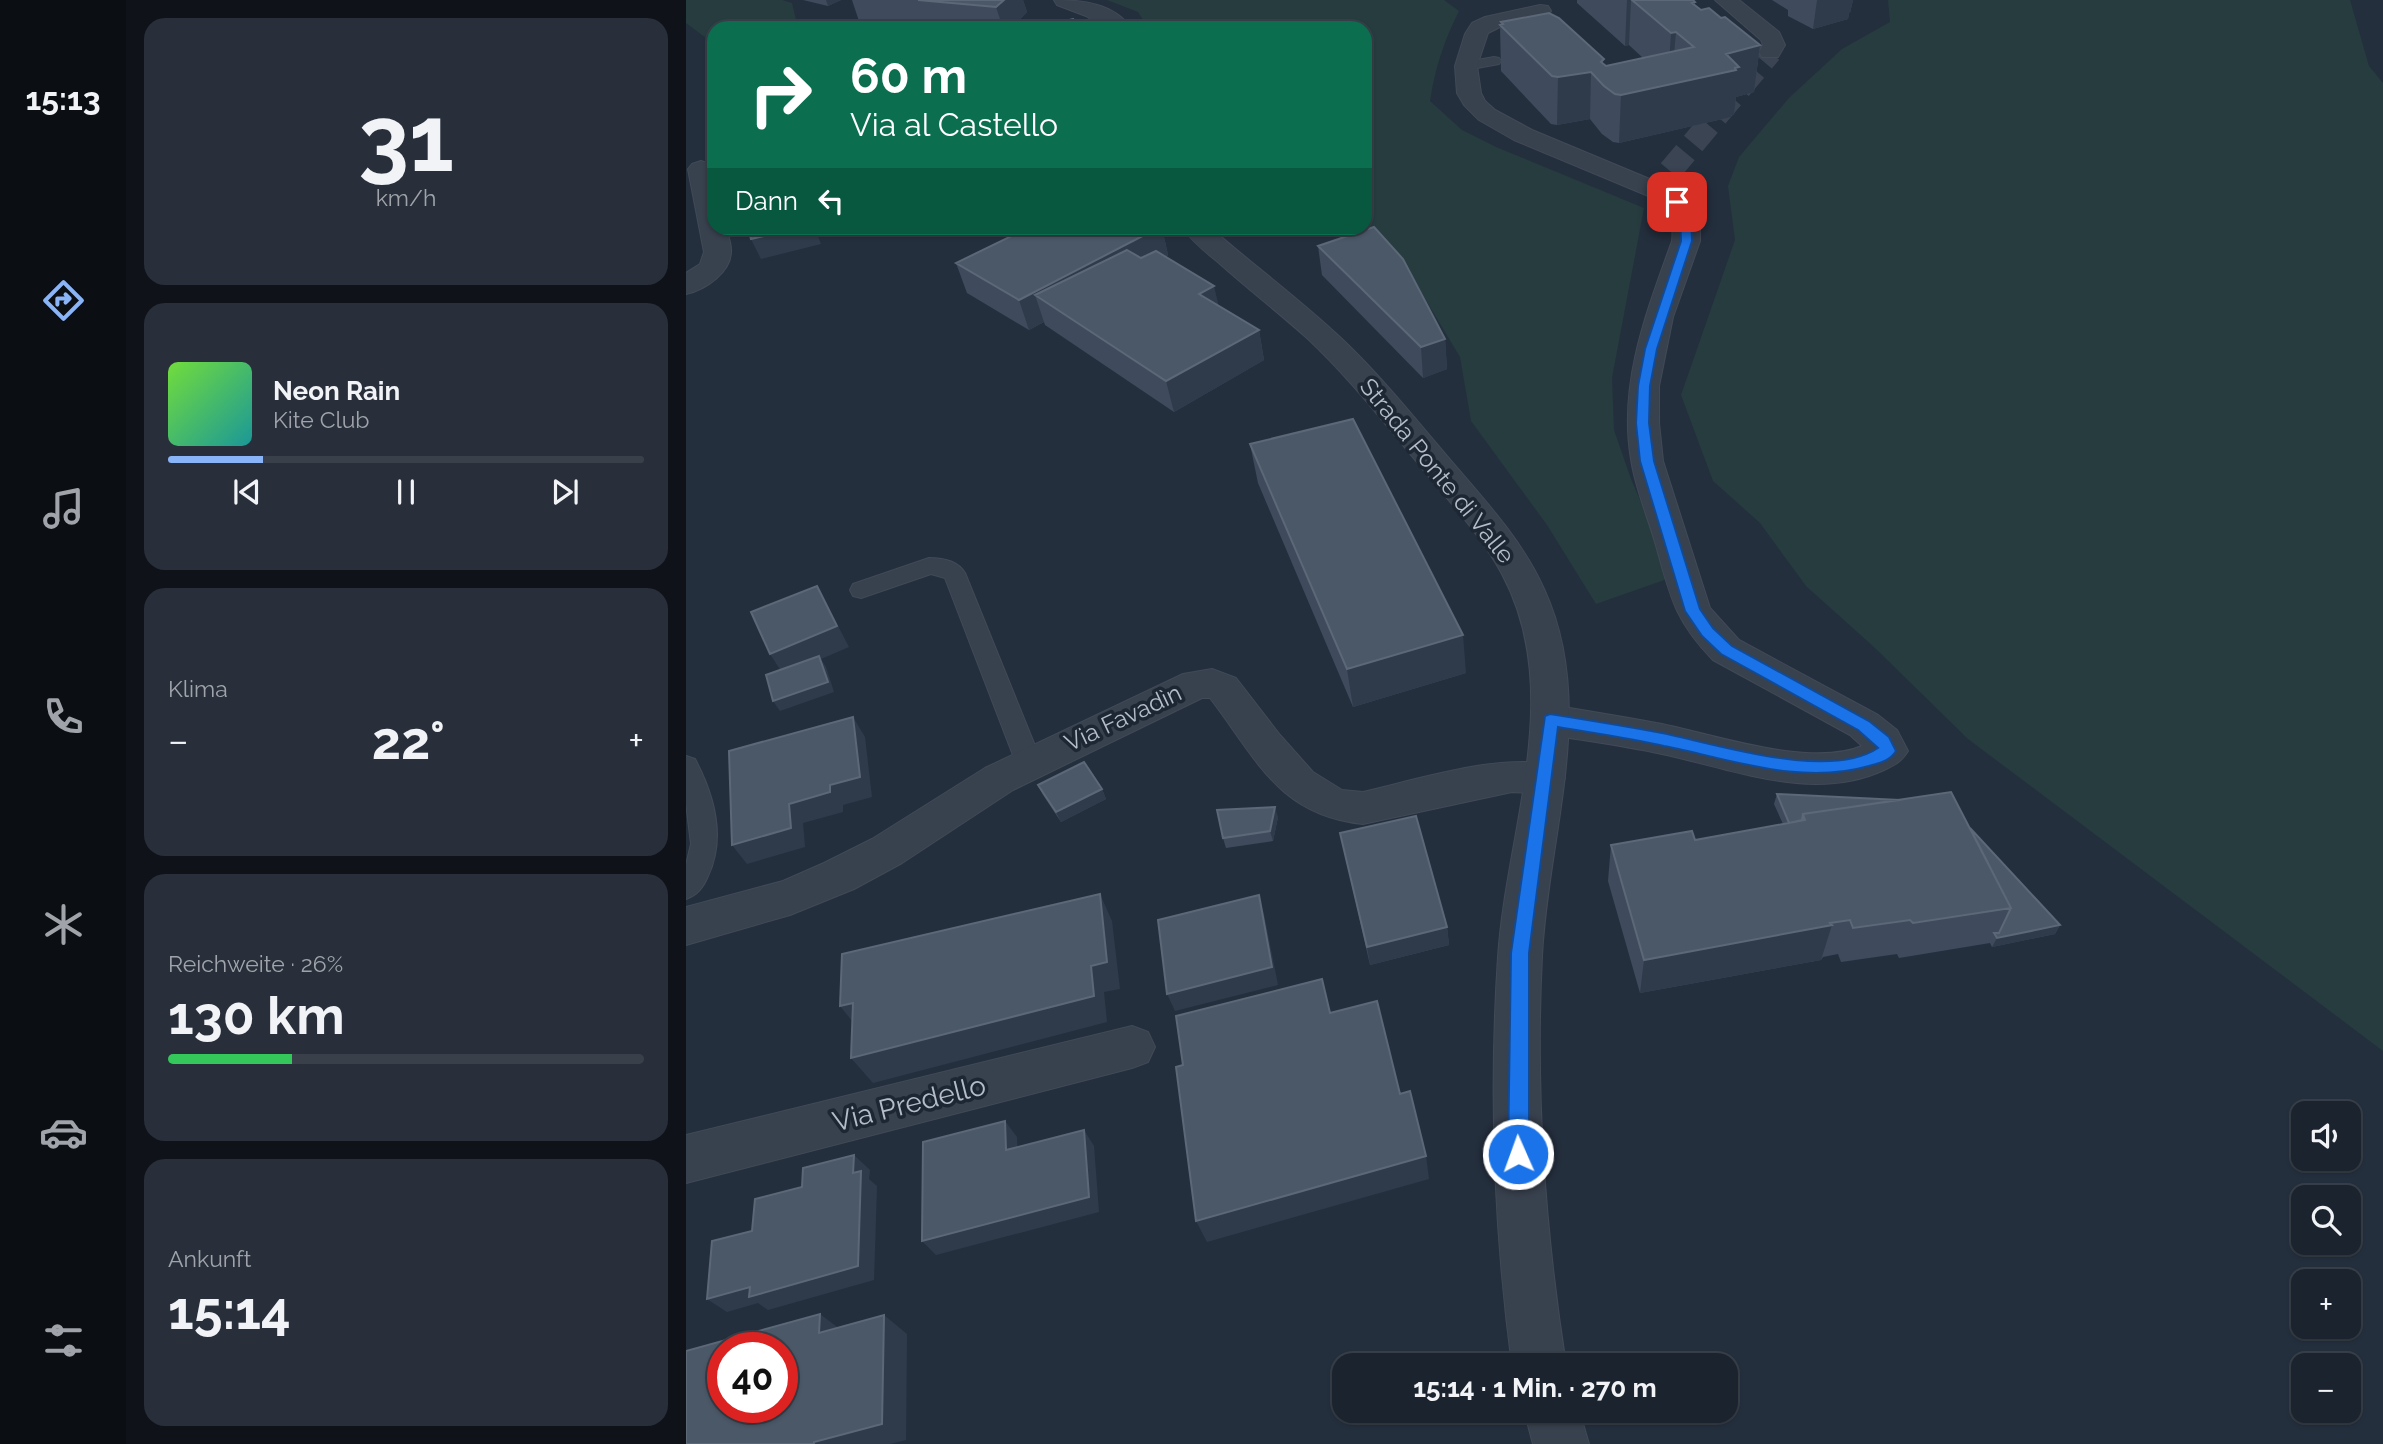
<!DOCTYPE html>
<html lang="de">
<meta charset="utf-8">
<style>
body{margin:0;font-family:Raleway,sans-serif;background:#282f3a;color:#f1f3f6;height:100vh;display:flex;flex-direction:column;font-size:26px;white-space:nowrap}
*{box-sizing:border-box;margin:0}
p{font-size:23px;color:#a0a4aa}
.icon{flex:none;width:38px;height:38px;fill:none;stroke:currentColor;stroke-width:2;stroke-linecap:round;stroke-linejoin:round}
.map{position:relative;flex:1;overflow:hidden}
.details{display:flex;flex-direction:column;gap:18px;padding:18px;background:#0f1319;width:560px}
.details>*{flex:none}
.top-card{position:absolute;left:21px;top:21px;width:665px;height:214px;border-radius:21px;box-shadow:0 2px 5px #0004,0 0 0 2px #39404a;background:#0b6e4f;color:#fff;overflow:hidden}
.fabs{position:absolute;left:1605px;top:1101px;display:grid;gap:14px}
.fabs a{display:grid;place-items:center;width:70px;height:70px;border-radius:14px;background:#1b232e;box-shadow:0 2px 5px #0004,0 0 0 2px #39404a;font-size:35px}
.speed{position:absolute;left:21px;top:1332px;display:flex;gap:14px;font-size:35px;font-weight:700;text-align:center}
.speed>*{display:grid;place-content:center;width:91px;height:91px;border-radius:50%;background:#1b232e;box-shadow:0 2px 5px #0004,0 0 0 2px #39404a;line-height:1}
.speed .limit{border:10px solid #d22;background:#fff;color:#111}
.pin{position:absolute;display:grid;place-items:center;width:60px;height:60px;color:#fff;margin:-30px;border-radius:14px;box-shadow:0 4px 10px #0006}
.me{position:absolute;width:77px;margin:-38px;rotate:358deg;stroke-linejoin:round;filter:drop-shadow(0 0 5px #0008)}
.turn{display:flex;align-items:center;gap:24px;height:147px;padding:0 28px;font-size:32px}
.turn .icon{width:91px;height:91px;stroke-width:2.5}
.turn b{display:block;font-size:49px;line-height:60px}
.then{display:flex;align-items:center;height:66px;padding:0 28px;background:#0003;gap:14px;font-size:26px}
.big{font-size:52px;font-weight:700;line-height:1.1}
.details .tile{flex:1;display:flex;flex-direction:column;justify-content:center;gap:10px;min-width:0;padding:0 24px;border-radius:21px;background:#282f3a}
.details .dial{align-items:center;gap:0}
.dial b{font-size:91px;line-height:1}
.song{display:flex;align-items:center;gap:21px}
.cover{width:84px;height:84px;border-radius:10px;background:linear-gradient(135deg,hsl(100 70% 55%),hsl(180 70% 35%))}
.played{height:7px;border-radius:4px;background:linear-gradient(90deg,#8ab4f8 20%,#39404a 20%)}
.keys{display:flex;justify-content:space-around;direction:ltr}
.heat{display:flex;justify-content:space-between;align-items:center;font-size:38px;direction:ltr}
.charge{height:10px;border-radius:5px;background:linear-gradient(90deg,#34c759 26%,#39404a 0)}
.trip{position:absolute;left:646px;top:1353px;width:406px;height:70px;border-radius:21px;background:#1b232e;box-shadow:0 2px 5px #0004,0 0 0 2px #39404a;font-weight:700;line-height:70px;text-align:center}
main{display:flex;flex:1;min-height:0}
.menu{display:flex;flex-direction:column;width:126px;justify-content:space-around;align-items:center;background:#0b0e12;color:#a0a4aa}
.menu .icon{width:49px;height:49px}
.menu .selected{color:#8ab4f8}
.menu b{font-size:32px;color:#f1f3f6}
.map>svg:first-child{display:block}
.green{fill:#263c3f}
.lines{fill:none;stroke-linecap:round;stroke-linejoin:round}
.minor-tunnel{stroke:#3a4453;stroke-width:24;stroke-dasharray:24 12;stroke-linecap:butt}
.service-casing{stroke:#414a57;stroke-width:2}
.minor-casing{stroke:#414a57;stroke-width:2}
.tertiary-casing{stroke:#414a57;stroke-width:2}
.service{fill:#38414e;fill-rule:evenodd}
.minor{fill:#38414e;fill-rule:evenodd}
.tertiary{fill:#38414e;fill-rule:evenodd}
.wall{fill:#3f4b5c}
.shaded-wall{fill:#2f3b4b}
.building{fill:#4b5868;stroke:#5c6777;stroke-width:2;fill-rule:evenodd}
.route{fill:#1a73e8;stroke:#114b97;stroke-width:2}
.labels{text-anchor:middle;stroke-width:7;stroke-linejoin:round;paint-order:stroke}
.street-label{font-size:24px;fill:#b4bcc9;stroke:#1d2633}
.near-street-label{font-size:28px;fill:#b4bcc9;stroke:#1d2633}
</style>
<main>
<nav class="menu">
<b>15:13</b>
<svg class="icon selected" aria-label="directions" viewBox="0 0 24 24"><path d="M12 3l9 9-9 9-9-9zM9 14v-3h6M13 9l2 2-2 2"/></svg>
<svg class="icon" aria-label="music" viewBox="0 0 24 24"><path d="M9 18V5l10-2v13"/><circle cx="6" cy="18" r="3"/><circle cx="16" cy="16" r="3"/></svg>
<svg class="icon" aria-label="phone" viewBox="0 0 24 24"><path d="M5 4h4l2 5-3 2q2 4 5 5l2-3 5 2v4C11 20 4 13 5 4z"/></svg>
<svg class="icon" aria-label="climate" viewBox="0 0 24 24"><path d="M12 3v18M4 7l16 10M4 17L20 7"/></svg>
<svg class="icon" aria-label="car" viewBox="0 0 24 24"><path d="M5 17H2v-5l4-1 3-4h7l3 4 3 1v5h-3M9 17h6M6 11h13"/><circle cx="7" cy="17" r="2"/><circle cx="17" cy="17" r="2"/></svg>
<svg class="icon" aria-label="filters" viewBox="0 0 24 24"><path d="M4 7h16M4 17h16"/><circle cx="9" cy="7" r="2"/><circle cx="15" cy="17" r="2"/></svg>
</nav>
<section class="details">
<div class="tile dial"><b>31</b><p>km/h</p></div>
<div class="tile">
<div class="song"><i class="cover"></i><div><b>Neon Rain</b><p>Kite Club</p></div></div>
<div class="played"></div>
<div class="keys"><svg class="icon" aria-label="previous" viewBox="0 0 24 24"><path d="M18 5L8 12l10 7zM5 5v14"/></svg><svg class="icon" aria-label="pause" viewBox="0 0 24 24"><path d="M8 5v14M16 5v14"/></svg><svg class="icon" aria-label="next" viewBox="0 0 24 24"><path d="M6 5l10 7-10 7zM19 5v14"/></svg></div>
</div>
<div class="tile"><p>Klima</p>
<div class="heat"><a>−</a><b class="big">22°</b><a>+</a></div>
</div>
<div class="tile"><p>Reichweite · 26%</p><b class="big">130 km</b><div class="charge"></div></div>
<div class="tile"><p>Ankunft</p><b class="big">15:14</b></div>
</section>
<div class="map">
<svg width="1697" height="1444" viewBox="0 0 1697 1444">
<rect width="100%" height="100%" fill="#242f3e"/>
<path class="green" d="M0,0H96L106,3L112,28H28V38H20L0,23Z
M421,0H758L773,11C758,41 749,68 744,101L776,130L810,147L958,208L926,378L928,430L945,479L987,577L910,604L861,525L785,421L774,357L729,282L673,228H679V28H462L452,12Z
M1202,0H1664L1683,66L1697,83V1051L1282,739L1189,648L1120,586L1074,523L1027,481L995,395L1049,240L1042,186L1053,157L1103,98L1156,49L1204,22Z"/>
<g class="lines">
<path class="minor-tunnel" d="M984,171L1084,52"/>
<defs>
<path id="service" d="M808,57L813,58L815,61L813,64L780,70L773,66L775,63Z
M243,558C256,558 272,561 279,573L356,763L352,770L343,773L334,770L330,763L259,578L245,574L175,598L167,596L164,590L167,584Z
M0,756L9,759C28,795 40,838 22,876C17,888 11,895 0,899V865L5,844L0,803Z"/>
<path id="minor" d="M1029,0H1053L1093,32L1099,45L1092,57H1076L1073,52L1077,45L1075,40Z
M854,5L862,6L865,11L862,16L814,27L802,33L791,66L795,93L799,101L809,110L846,130L990,190L1009,210L1014,228V241L987,317L973,386V423L977,461L1024,608L1053,640L1192,715L1211,730L1222,751C1215,762 1209,765 1198,770C1127,803 1047,769 976,754C940,746 902,741 865,735L851,730L846,720L851,710L865,705C902,711 939,717 976,724C1029,735 1125,768 1176,746L1164,735L1027,660C987,619 984,594 969,542C961,515 949,487 945,459C932,383 961,311 986,241C988,223 984,213 972,200L828,140L793,120L778,105L771,93L769,66L779,34L786,23L799,17Z
M15,161L24,164L28,169V228H40C42,235 45,243 45,250C46,272 19,290 0,294V273L14,264L18,252L2,169L6,164Z
M526,669L550,678L594,735L627,772L656,790L677,792C730,780 823,750 873,767L879,778L873,789L859,794L826,792L677,824C592,815 571,759 524,698H516L327,790L216,863L168,889L104,915L0,945V907L97,881L138,863L186,839L299,768L497,674Z
M446,1026L462,1032L469,1047L462,1062L446,1068L0,1183V1135Z"/>
<path id="tertiary" d="M368,0C395,0 428,3 445,28H419L400,16L371,5Z
M497,228H525C568,266 615,300 657,340C699,380 735,426 772,469C804,506 838,544 858,589C912,706 862,834 856,956C849,1092 859,1230 880,1365H826C808,1230 803,1093 812,957C820,832 880,693 816,574C795,535 763,501 735,467C698,423 663,377 621,338C592,312 562,289 533,263C521,253 506,242 497,228Z
M838,1410H893L903,1444H847Z"/>
</defs>
<use href="#service" class="service-casing"/>
<use href="#minor" class="minor-casing"/>
<use href="#tertiary" class="tertiary-casing"/>
<use href="#service" class="service"/>
<use href="#minor" class="minor"/>
<use href="#tertiary" class="tertiary"/>
</g>
<path class="wall" d="M117,0H155L142,6Z
M166,0H337L341,12L325,28H253L173,21Z
M891,0H1007L1009,2V6L1015,10L1074,45L1068,92L1050,97L1048,115H1045V117L933,143L927,142L916,134L904,119L871,125L865,124L815,71L814,25L815,22L917,64L920,66L957,58L943,45L939,46L891,3Z
M1086,0H1167L1164,13H1163L1162,19L1127,29L1102,16V10Z
M342,228H476L482,255L480,257L533,306L573,330L578,360L488,412L359,325L358,322L343,330L281,293L270,263Z
M632,246L759,339L761,369L737,378L636,275Z
M564,444L780,673L667,707L572,483Z
M352,785L416,789L420,799L375,822L357,795Z
M1091,794L1284,828L1374,925L1369,934L1306,947L1304,943L1213,958L1211,954L1155,962L1152,954L1137,957L1135,960L954,993L922,881L925,845L1009,840L1097,824L1088,804Z
M592,817L587,841L540,848L537,838Z
M654,833L761,927L763,945L684,965Z"/>
<path class="shaded-wall" d="M140,0H155L142,6Z
M318,0H337L341,12L325,28H317L310,7Z
M941,0H945L943,45L939,46Z
M1131,0H1167L1164,13H1163L1162,19L1127,29Z
M990,32L986,79L982,80L985,33Z
M1074,45L1068,92L1050,97L1048,115H1045V117L933,143L935,95L1040,54Z
M905,72L904,119L871,125L872,77Z
M112,228H129L135,244L75,259L65,239Z
M472,228H476L482,255L376,312L349,295L358,322L343,330L333,300Z
M528,286L535,316L513,294Z
M573,330L578,360L488,412L480,381Z
M759,339L761,369L737,378L735,347Z
M131,586L163,647L135,659L140,667L148,692L94,711L87,701L97,674L84,654Z
M777,635L780,673L667,707L661,669Z
M167,717L179,737L186,797L157,805V812L117,823L119,847L61,864L46,845L103,804L144,785Z
M416,789L420,799L375,822L370,812Z
M589,807L592,817L587,841L584,831Z
M414,894L426,921L434,989L418,992L421,1022L187,1083L165,1058L405,966Z
M573,895L578,914L592,985L489,1011L481,994Z
M1146,925L1135,960L954,993L958,960Z
M1374,925L1369,934L1306,947L1311,938Z
M761,927L763,945L684,965L681,947Z
M167,1003L175,1032L154,1006Z
M319,1121L331,1137L332,1166L320,1150Z
M398,1130L408,1146L413,1212L250,1255L236,1241Z
M168,1155L184,1170L183,1179L191,1186L188,1280L82,1310L72,1303L41,1312L21,1299L167,1173Z
M740,1156L743,1179L521,1242L510,1221Z
M134,1314L159,1333H133Z
M198,1315L221,1334L220,1440L204,1444H128Z"/>
<path class="building" d="M232,0H318L310,7Z
M946,0H1007L1009,2L1006,3L1015,10L1023,8L1035,18L1039,17L1074,45L1040,54L1053,67L1049,68L1050,70L935,95L929,94L918,86L905,72L872,77L866,76L814,25L817,24L815,22L863,13L873,18L918,59L915,62L920,66L1008,47L990,32L985,33Z
M387,19L395,28H350Z
M688,227L717,259L759,339L735,347L632,246Z
M62,228H112L65,239Z
M342,228H472L333,300L270,263Z
M441,250L455,258L470,251L528,286L513,294L573,330L480,381L349,295Z
M667,419L777,635L661,669L564,444Z
M131,586L151,626L84,654L65,612Z
M133,656L142,682L87,701L80,675Z
M167,717L174,777L144,785V792L103,804L105,828L46,845L43,751Z
M398,762L416,789L370,812L352,785Z
M1265,792L1325,908L1227,923L1224,920L1167,928L1164,920L1144,923L1146,925L958,960L925,845L1006,831L1009,840L1119,820L1117,814Z
M1091,794L1214,800L1117,814L1116,820L1103,823Z
M589,807L584,831L537,838L531,810Z
M730,816L761,927L681,947L654,833Z
M1284,828L1374,925L1311,938L1308,933H1313L1325,908Z
M414,894L421,962L405,966L408,996L165,1058L167,1003L154,1006L156,954Z
M573,895L586,967L481,994L472,920Z
M636,979L644,1013L691,1001L714,1094L724,1091L740,1156L510,1221L490,1067L497,1065L490,1016Z
M319,1121L320,1150L398,1130L403,1197L236,1241L237,1142Z
M168,1155L167,1173L175,1171L172,1266L63,1297L64,1287L21,1299L26,1241L66,1231L69,1199L116,1187L117,1168Z
M134,1314L133,1333L198,1315L196,1424L128,1442V1444H0V1351ZM37,1348H96V1407H37Z"/>
<path class="route" d="M987,199H995L1005,217L1006,241L971,349L964,386L963,423L968,461L1014,609L1027,628L1046,646L1183,721L1203,737L1210,751C1204,761 1193,763 1183,766C1114,786 1045,759 978,746C943,738 907,733 872,727L843,953V1154L840,1161L832,1163L825,1161L822,1154L825,953L859,716L864,714C902,720 939,726 976,733C1032,744 1142,781 1192,748L1172,730L1035,654L1016,636L999,611L954,461L950,423L952,386L959,349L995,241L994,217L986,202Z"/>
<g class="labels">
<g class="street-label">
<text transform="translate(751 471) rotate(51)" y="8">Strada Ponte di Valle</text>
<text transform="translate(437 718) rotate(-25)" y="8">Via Favadìn</text>
</g>
<g class="near-street-label">
<text transform="translate(223 1103) rotate(-14)" y="10">Via Predello</text>
</g>
</g>
</svg>
<div class="fabs">
<a><svg class="icon" aria-label="sound" viewBox="0 0 24 24"><path d="M4 9h4l5-4v14l-5-4H4zM17 9q2 3 0 6"/></svg></a>
<a><svg class="icon" aria-label="search" viewBox="0 0 24 24"><circle cx="10" cy="10" r="6"/><path d="M15 15l6 6"/></svg></a>
<a>+</a>
<a>−</a>
</div>
<div class="speed"><div class="limit">40</div></div>
<div class="pin" style="left:991px;top:202px;background:#d93025"><svg class="icon" aria-label="arrive" viewBox="0 0 24 24"><path d="M6 21V4h12l-3 4 3 4H6"/></svg></div>
<svg class="me" style="left:832px;top:1154px" viewBox="-20 -20 40 40"><circle r="17" fill="#1a73e8" stroke="#fff" stroke-width="3"/><path d="M0-11L8 9 0 5-8 9z" fill="#fff"/></svg>
<div class="trip">15:14 · 1 Min. · 270 m</div>
<div class="top-card">
<div class="turn"><svg class="icon" aria-label="right" viewBox="0 0 24 24"><path d="M7 20v-9h11M14 6l5 5-5 5"/></svg><div><b>60 m</b>Via al Castello</div></div>
<div class="then">Dann<svg class="icon" aria-label="left" viewBox="0 0 24 24"><path d="M17 20v-9H6M10 6l-5 5 5 5"/></svg></div>
</div>
</div>
</main>
